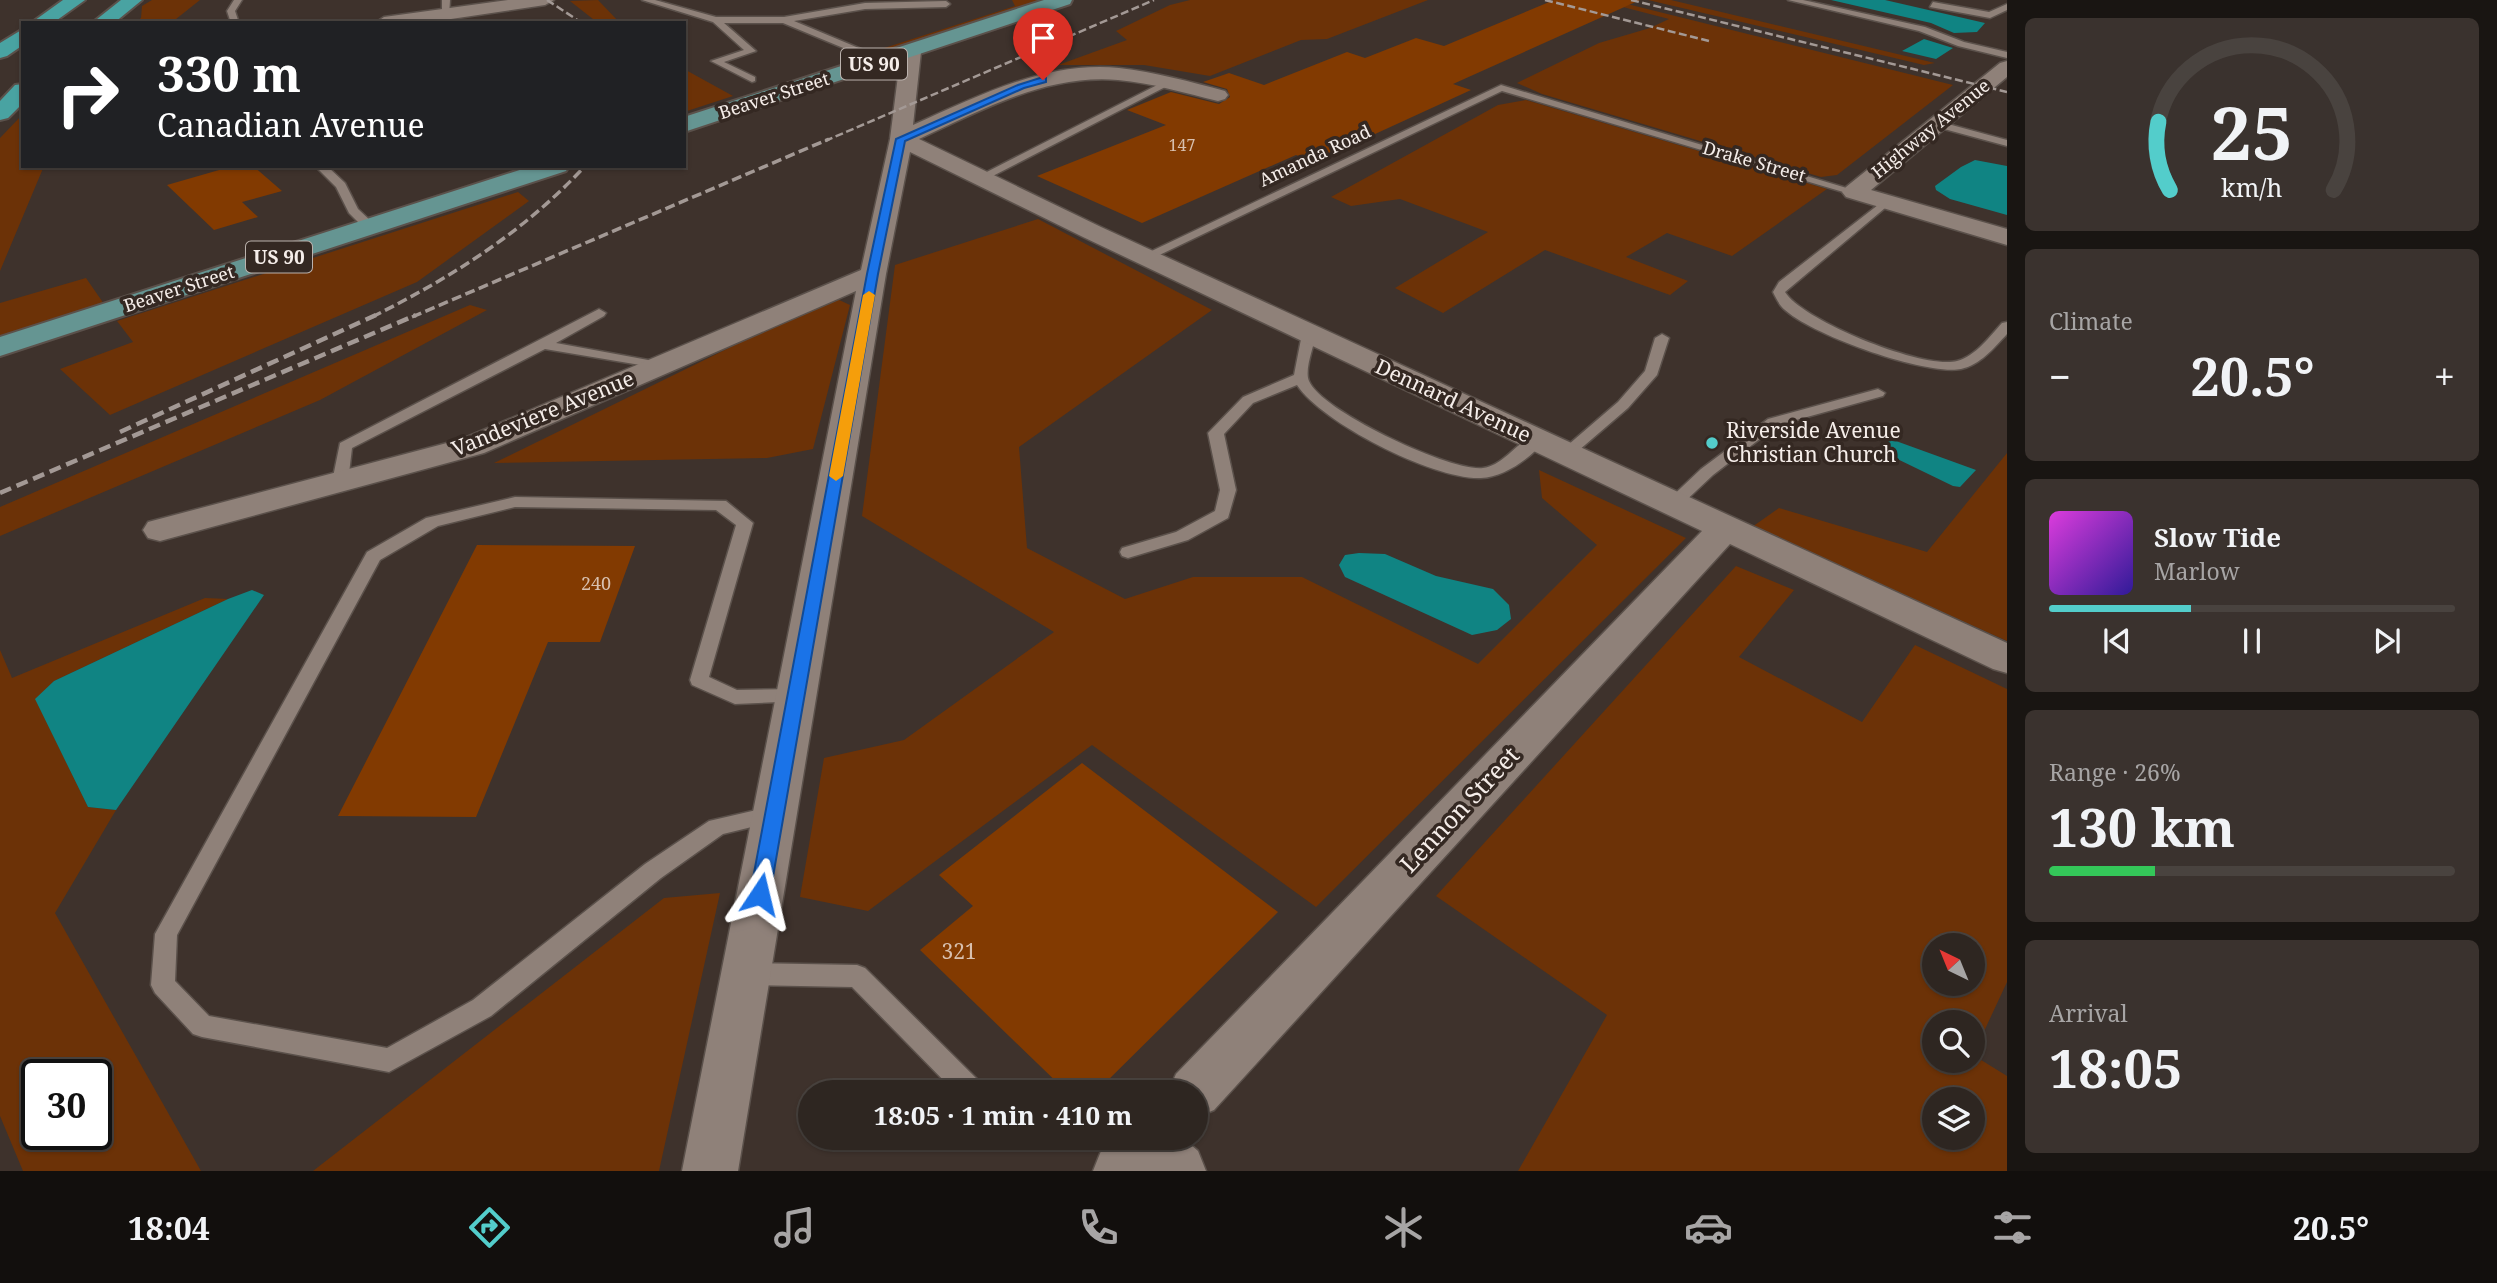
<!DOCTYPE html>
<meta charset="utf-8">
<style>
body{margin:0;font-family:"Noto Serif",serif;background:#3a322e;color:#f1f3f6;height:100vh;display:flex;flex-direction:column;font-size:26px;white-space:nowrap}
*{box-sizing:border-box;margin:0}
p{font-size:23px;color:#a7a5a5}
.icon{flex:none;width:38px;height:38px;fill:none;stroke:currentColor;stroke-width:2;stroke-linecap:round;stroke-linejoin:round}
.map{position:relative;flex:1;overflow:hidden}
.panel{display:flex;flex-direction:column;gap:18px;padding:18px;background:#191512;width:490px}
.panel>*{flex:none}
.guide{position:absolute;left:21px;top:21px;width:665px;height:147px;border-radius:0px;box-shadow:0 2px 5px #0004,0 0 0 2px #49433f;background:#202124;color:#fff;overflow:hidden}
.needle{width:46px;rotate:317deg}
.tools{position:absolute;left:1922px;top:933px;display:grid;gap:14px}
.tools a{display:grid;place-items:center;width:63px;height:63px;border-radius:50%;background:#2e2621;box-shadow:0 2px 5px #0004,0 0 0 2px #49433f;font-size:35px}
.speed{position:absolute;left:21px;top:1059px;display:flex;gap:14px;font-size:35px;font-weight:700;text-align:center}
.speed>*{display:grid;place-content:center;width:91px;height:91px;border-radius:50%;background:#2e2621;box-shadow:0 2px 5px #0004,0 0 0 2px #49433f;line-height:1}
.speed .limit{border:4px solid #111;border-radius:10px;background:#fff;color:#111}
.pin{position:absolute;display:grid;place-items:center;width:60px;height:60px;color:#fff;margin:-72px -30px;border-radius:50% 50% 50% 0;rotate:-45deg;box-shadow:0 0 7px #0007}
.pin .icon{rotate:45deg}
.me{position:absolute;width:77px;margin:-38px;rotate:10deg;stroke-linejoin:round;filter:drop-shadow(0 0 5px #0008)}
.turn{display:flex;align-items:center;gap:24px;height:147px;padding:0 21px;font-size:32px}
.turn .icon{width:91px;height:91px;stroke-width:2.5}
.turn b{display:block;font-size:49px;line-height:60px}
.big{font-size:52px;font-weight:700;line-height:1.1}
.panel .tile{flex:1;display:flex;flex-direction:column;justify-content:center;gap:10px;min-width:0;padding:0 24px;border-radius:10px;background:#3a322e}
.panel .dial{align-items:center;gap:0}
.dial svg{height:182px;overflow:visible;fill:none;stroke:#49433f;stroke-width:7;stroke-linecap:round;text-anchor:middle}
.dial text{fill:#f1f3f6;stroke:none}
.song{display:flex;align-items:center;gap:21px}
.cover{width:84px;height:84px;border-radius:10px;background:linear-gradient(135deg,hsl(300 70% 55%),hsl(250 70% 35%))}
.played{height:7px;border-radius:4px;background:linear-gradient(90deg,#53cdcb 35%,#49433f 35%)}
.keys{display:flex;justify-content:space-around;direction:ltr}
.heat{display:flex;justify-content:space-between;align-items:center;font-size:38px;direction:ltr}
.charge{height:10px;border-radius:5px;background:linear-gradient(90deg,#34c759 26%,#49433f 0)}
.trip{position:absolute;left:798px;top:1080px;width:410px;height:70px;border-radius:35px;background:#2e2621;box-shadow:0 2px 5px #0004,0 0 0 2px #49433f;font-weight:700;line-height:70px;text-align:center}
.dock{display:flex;height:112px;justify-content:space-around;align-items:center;background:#120f0d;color:#a7a5a5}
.dock .icon{width:49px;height:49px}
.dock .current{color:#53cdcb}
.dock b{font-size:32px;color:#f1f3f6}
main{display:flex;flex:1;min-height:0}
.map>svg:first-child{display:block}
.green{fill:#6c3207;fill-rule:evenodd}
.water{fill:#108483}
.building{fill:#823a01}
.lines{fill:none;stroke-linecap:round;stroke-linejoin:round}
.lane-casing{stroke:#5b514b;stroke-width:3}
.street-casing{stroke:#5b514b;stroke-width:3}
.primary-casing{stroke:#5b514b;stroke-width:4}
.highway-casing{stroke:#5b514b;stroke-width:4}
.lane{fill:#8f8179;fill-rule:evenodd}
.street{fill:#8f8179;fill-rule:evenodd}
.primary{fill:#659592;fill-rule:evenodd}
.highway{fill:#49a3a2;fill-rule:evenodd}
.rail-far2{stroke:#a39995;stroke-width:2.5;stroke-dasharray:8 3.5;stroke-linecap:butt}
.rail-far1{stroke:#a39995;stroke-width:3.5;stroke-dasharray:10 4.5;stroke-linecap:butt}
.rail{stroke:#a39995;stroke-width:4.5;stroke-dasharray:12 6;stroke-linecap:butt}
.route{fill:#1a73e8;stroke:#114b97;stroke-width:2}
.slow{fill:#f59e0b}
.poi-dot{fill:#53cdcb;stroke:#342822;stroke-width:2.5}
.labels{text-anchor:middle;stroke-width:7;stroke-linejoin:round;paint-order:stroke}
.far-number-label{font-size:16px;fill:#d8c0af}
.far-street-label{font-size:18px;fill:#f5ede9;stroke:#342822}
.number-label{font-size:18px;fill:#d8c0af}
.shield{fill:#342822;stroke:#bbb2ad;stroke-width:2}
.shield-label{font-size:19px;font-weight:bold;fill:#f5ede9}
.street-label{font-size:21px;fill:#f5ede9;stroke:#342822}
.poi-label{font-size:21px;fill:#f5ede9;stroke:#342822;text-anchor:start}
.near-number-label{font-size:21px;fill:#d8c0af}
.near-street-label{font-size:24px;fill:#f5ede9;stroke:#342822}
</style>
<main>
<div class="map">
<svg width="2007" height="1171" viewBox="0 0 2007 1171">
<rect width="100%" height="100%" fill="#3e322c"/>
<path class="green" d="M152,0H200L171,23H135L141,18L142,6Z
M598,0L620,23H598L570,1Z
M1012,0H1049L890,53L875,51L1015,6Z
M1190,0H1428L1327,39L1301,40L1210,76L1144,65H1058L1127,40L1116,31L1170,5Z
M1596,0H1611L1953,85L1837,175L1821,177L1542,94L1517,83L1599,43L1650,28L1669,19Z
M1648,0H1671L1935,63L1924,65Z
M684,69L733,96L684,112Z
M1526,100L1827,189L1732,256L1667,233L1626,257L1688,281L1670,295L1545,250L1443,313L1395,288L1488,232L1400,199L1351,206L1331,197L1498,105Z
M23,114V166H44L0,271V138Z
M518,192L529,201L417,282L110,415L60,369L133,342L117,321Z
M1038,219L1212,310L1019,447L1027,548L1125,599L1193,577H1302L1478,664L1597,545L1542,498L1539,470L1686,538L1316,907L1092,745L868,911L800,897L824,758L904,740L1054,632L862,516L895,265Z
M86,278L104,304L0,338V303Z
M837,299L850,305L813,449L767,458L494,463L800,313Z
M470,305L487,310L320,400L0,536V507Z
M2007,453V641L1752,527L1779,508L1927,552Z
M1736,566L1794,590L1739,657L1862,722L1915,645L2007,689V982L1973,1055L2007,1076V1171H1518L1607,1015L1436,896ZM1934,945H1972V984H1934ZM1934,1022H1972V1060H1934ZM1934,1099H1972V1138H1934Z
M205,598L228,599L54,681L36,700L88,807L116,810L55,913L201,1171H23L0,1116V650L12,678ZM37,1074H96V1134H37Z
M720,893L659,1171H313L664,898Z"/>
<path class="water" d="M1831,0H1885L1985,23L1977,32L1954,33L1931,23Z
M1924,39L1953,48L1936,59L1902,51Z
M1975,160L2007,166V215L1950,199L1936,190L1935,186L1961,167Z
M1889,441H1896L1976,470L1960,487L1953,486L1887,454L1882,448Z
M1359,553L1385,554L1436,576L1493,589L1509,605L1511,619L1497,630L1472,635L1345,577L1339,565L1345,555Z
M252,590L264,595L116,810L88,807L35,699L54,681L228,599Z"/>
<path class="building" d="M1554,0H1640L1453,84L1471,90L1314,162L1296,155L1142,223L1037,176L1166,125L1127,110L1171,92L1219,104L1230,97L1227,89L1203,82L1229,73L1264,85L1347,52L1365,58L1416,38L1444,46Z
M233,166H253L282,191L242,202L258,217L214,230L167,185Z
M477,545L635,546L600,642H548L476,817L338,816Z
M1082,763L1278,912L1096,1092H1067L920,950L973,906L939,875Z"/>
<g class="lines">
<defs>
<path id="lane" d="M234,0H242L235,11L239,23H231L227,11Z
M442,0H450L449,16L442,14Z
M642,0H655L716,17H784L865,3L946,1L950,4L946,7L865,9L794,21L885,59L887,61L882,64L783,23H724L756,51L724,62L755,77V81L752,82L711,61L744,50L713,22Z
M1788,0H1803L1925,27L1964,42L2007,52V58L1958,46L1919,31Z
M1933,2L1989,12L2007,4V10L1990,18L1930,7Z
M1165,81L1173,83L985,180L975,178Z
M1501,85L1860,192L1850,194L1502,91L1149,260H1141L1139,257Z
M1937,121L2007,140V146L1933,126L1932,124Z
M315,166H327L345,183L358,209L374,224V230H366L349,213L336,187Z
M1887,198L1893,201L1891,203L1785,292C1803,321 1924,370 1957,361C1976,356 1990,336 2002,323L2007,322V334C1994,348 1980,365 1961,369C1926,376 1804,333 1781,306C1778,302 1775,296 1773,292L1779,282Z
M599,309L606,313L604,316L556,343L659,362L664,363V369L545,349L352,448L348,482L340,487L332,482L340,443Z
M1309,330L1316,334C1314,346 1304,370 1309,381C1321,411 1451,472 1483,468C1505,465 1517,440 1537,435L1545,440C1531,458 1504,477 1481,478C1434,480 1322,423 1297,385L1253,403L1224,434L1236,490L1228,518L1188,540L1128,558L1122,556L1120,552L1122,548L1176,532L1215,511L1220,490L1208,433L1243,397L1294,375L1302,334Z
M1662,334L1669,338L1657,375L1628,408L1571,457H1561L1558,454L1561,451L1618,402L1645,371L1655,338Z
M1878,389L1885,393L1883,396L1778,425L1713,475L1678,508H1666L1664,504L1701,469L1768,419Z
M515,497L726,501L753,523L709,677L737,690L796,689L803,691L806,696L803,701L735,704L692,685L690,680L736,525L716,510L515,507L438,526L380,560L177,935L175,981L209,1016L387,1048L473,1000L645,864L709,821L774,806L781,808L785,814L781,820L723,834L661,878L491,1016L389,1072L202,1037L193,1034L155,993L151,985L155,934L367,552L426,518Z
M749,963L857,965L865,968L981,1083L985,1092H955L852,987L749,985L741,982L737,974L741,966Z"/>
<path id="street" d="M508,0H554L545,5L424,23H375L384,17Z
M911,46L921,52L913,125C978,96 1046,61 1119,68C1155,72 1191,82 1225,91L1228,95L1225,99L1218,101C1185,93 1152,83 1118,80C1046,74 982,110 919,139L1101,227L2007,643V673L1993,669L1730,544L1214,1110L1195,1118V1092H1168L1176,1074L1702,531L1083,237L910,152L886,274L738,1171H682L856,291L484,453L160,541L148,538L143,530L148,522L462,439L861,270L890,139L901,52Z
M2007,61V77L1871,190L2007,229V245L1846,197L1842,192L1846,187L2000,63Z
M1115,1138H1183L1198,1151L1206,1171H1093L1101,1151Z"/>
<path id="primary" d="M1044,0H1072L1070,4L684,132V117Z
M532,166H569L566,171L0,356V337Z"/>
<path id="highway" d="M63,0H85L53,23H31Z
M121,0H142L114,23H92Z
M23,29V45L7,56L0,58V43Z
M23,84V103L8,118L0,120V101L15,85Z"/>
</defs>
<use href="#lane" class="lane-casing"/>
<use href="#street" class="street-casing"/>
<use href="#primary" class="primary-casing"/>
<use href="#highway" class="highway-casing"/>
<use href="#lane" class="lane"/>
<use href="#street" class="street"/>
<use href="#primary" class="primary"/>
<use href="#highway" class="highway"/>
<path class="rail-far2" d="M547,0L582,23
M1545,0L1709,41
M1631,0L2007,92
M825,141L1154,0"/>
<path class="rail-far1" d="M372,317C452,277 524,232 585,166
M412,317L829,139"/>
<path class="rail" d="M120,432L376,315
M0,493L416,315"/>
</g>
<path class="route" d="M1043,77L1046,78V82L1024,88L905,141L878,274L770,894L767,900L760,903L753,900L750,894L867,274L896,139L1018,85Z"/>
<path class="slow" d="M869,291L875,295L843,476L836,481L829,476L863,295Z"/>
<circle class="poi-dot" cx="1712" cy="443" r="7"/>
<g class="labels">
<g class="far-number-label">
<text x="1182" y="151">147</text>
</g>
<g class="far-street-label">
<text transform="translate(774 96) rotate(-18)" y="6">Beaver Street</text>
<text transform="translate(1931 129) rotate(-39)" y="6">Highway Avenue</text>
<text transform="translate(1315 156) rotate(-25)" y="6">Amanda Road</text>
<text transform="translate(1754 162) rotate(16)" y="6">Drake Street</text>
<text transform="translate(179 289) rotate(-18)" y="6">Beaver Street</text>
</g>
<g class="number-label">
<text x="596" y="590">240</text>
</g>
<g class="shield">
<rect x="841" y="48.5" width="66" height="31" rx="5"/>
<rect x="246" y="241.5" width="66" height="31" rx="5"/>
</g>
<g class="shield-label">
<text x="874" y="71">US 90</text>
<text x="279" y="264">US 90</text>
</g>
<g class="street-label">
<text transform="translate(1453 401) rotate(25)" y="7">Dennard Avenue</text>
<text transform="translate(543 414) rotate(-22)" y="7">Vandeviere Avenue</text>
</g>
<g class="poi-label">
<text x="1726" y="438">Riverside Avenue<tspan x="1726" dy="24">Christian Church</tspan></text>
</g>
<g class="near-number-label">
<text x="959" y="959">321</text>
</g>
<g class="near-street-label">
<text transform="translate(1460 810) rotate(-47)" y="8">Lennon Street</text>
</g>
</g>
</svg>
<div class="tools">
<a><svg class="needle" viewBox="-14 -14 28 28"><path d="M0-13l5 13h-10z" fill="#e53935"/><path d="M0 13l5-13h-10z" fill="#a7a5a5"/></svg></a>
<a><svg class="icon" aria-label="search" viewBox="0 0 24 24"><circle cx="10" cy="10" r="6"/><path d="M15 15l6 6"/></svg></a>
<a><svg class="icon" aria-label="layers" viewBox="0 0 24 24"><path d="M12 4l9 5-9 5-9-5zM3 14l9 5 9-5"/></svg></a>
</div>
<div class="speed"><div class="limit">30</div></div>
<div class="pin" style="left:1043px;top:80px;background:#d93025"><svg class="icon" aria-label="arrive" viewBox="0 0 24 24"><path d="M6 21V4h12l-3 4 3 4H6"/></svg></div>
<svg class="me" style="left:760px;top:894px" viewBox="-20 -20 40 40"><path d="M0-17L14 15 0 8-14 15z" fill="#1a73e8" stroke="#fff" stroke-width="4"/></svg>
<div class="trip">18:05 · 1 min · 410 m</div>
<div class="guide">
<div class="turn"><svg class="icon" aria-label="right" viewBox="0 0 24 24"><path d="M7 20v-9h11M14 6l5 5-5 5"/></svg><div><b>330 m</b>Canadian Avenue</div></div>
</div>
</div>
<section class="panel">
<div class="tile dial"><svg viewBox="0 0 100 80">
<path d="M14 69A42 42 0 1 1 86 69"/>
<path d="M14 69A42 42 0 0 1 9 39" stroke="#53cdcb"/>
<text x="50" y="56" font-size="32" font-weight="700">25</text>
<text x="50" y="72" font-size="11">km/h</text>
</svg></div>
<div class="tile"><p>Climate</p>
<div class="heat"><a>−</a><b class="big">20.5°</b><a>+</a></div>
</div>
<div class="tile">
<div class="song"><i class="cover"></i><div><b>Slow Tide</b><p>Marlow</p></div></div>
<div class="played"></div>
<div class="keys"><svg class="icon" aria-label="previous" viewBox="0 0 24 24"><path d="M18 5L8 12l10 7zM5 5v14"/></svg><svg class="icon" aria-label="pause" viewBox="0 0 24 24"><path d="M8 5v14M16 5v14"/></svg><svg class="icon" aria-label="next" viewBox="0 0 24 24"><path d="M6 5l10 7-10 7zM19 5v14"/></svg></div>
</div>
<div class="tile"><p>Range · 26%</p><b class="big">130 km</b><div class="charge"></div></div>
<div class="tile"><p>Arrival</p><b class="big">18:05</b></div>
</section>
</main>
<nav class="dock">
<b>18:04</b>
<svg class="icon current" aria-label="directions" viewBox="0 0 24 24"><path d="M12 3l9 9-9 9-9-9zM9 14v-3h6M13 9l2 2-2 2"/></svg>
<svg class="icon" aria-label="music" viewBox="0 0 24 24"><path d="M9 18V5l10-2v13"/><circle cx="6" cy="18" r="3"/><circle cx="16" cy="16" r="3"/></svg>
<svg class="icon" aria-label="phone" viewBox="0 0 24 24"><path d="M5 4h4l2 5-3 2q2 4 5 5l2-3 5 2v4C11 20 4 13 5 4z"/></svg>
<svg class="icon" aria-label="climate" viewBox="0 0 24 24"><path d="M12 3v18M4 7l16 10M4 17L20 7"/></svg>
<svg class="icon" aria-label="car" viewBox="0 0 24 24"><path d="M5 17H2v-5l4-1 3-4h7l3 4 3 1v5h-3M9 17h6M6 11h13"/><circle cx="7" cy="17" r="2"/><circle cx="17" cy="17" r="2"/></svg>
<svg class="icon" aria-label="filters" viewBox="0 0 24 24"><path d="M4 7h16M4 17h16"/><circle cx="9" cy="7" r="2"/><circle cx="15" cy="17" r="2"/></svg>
<b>20.5°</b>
</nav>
